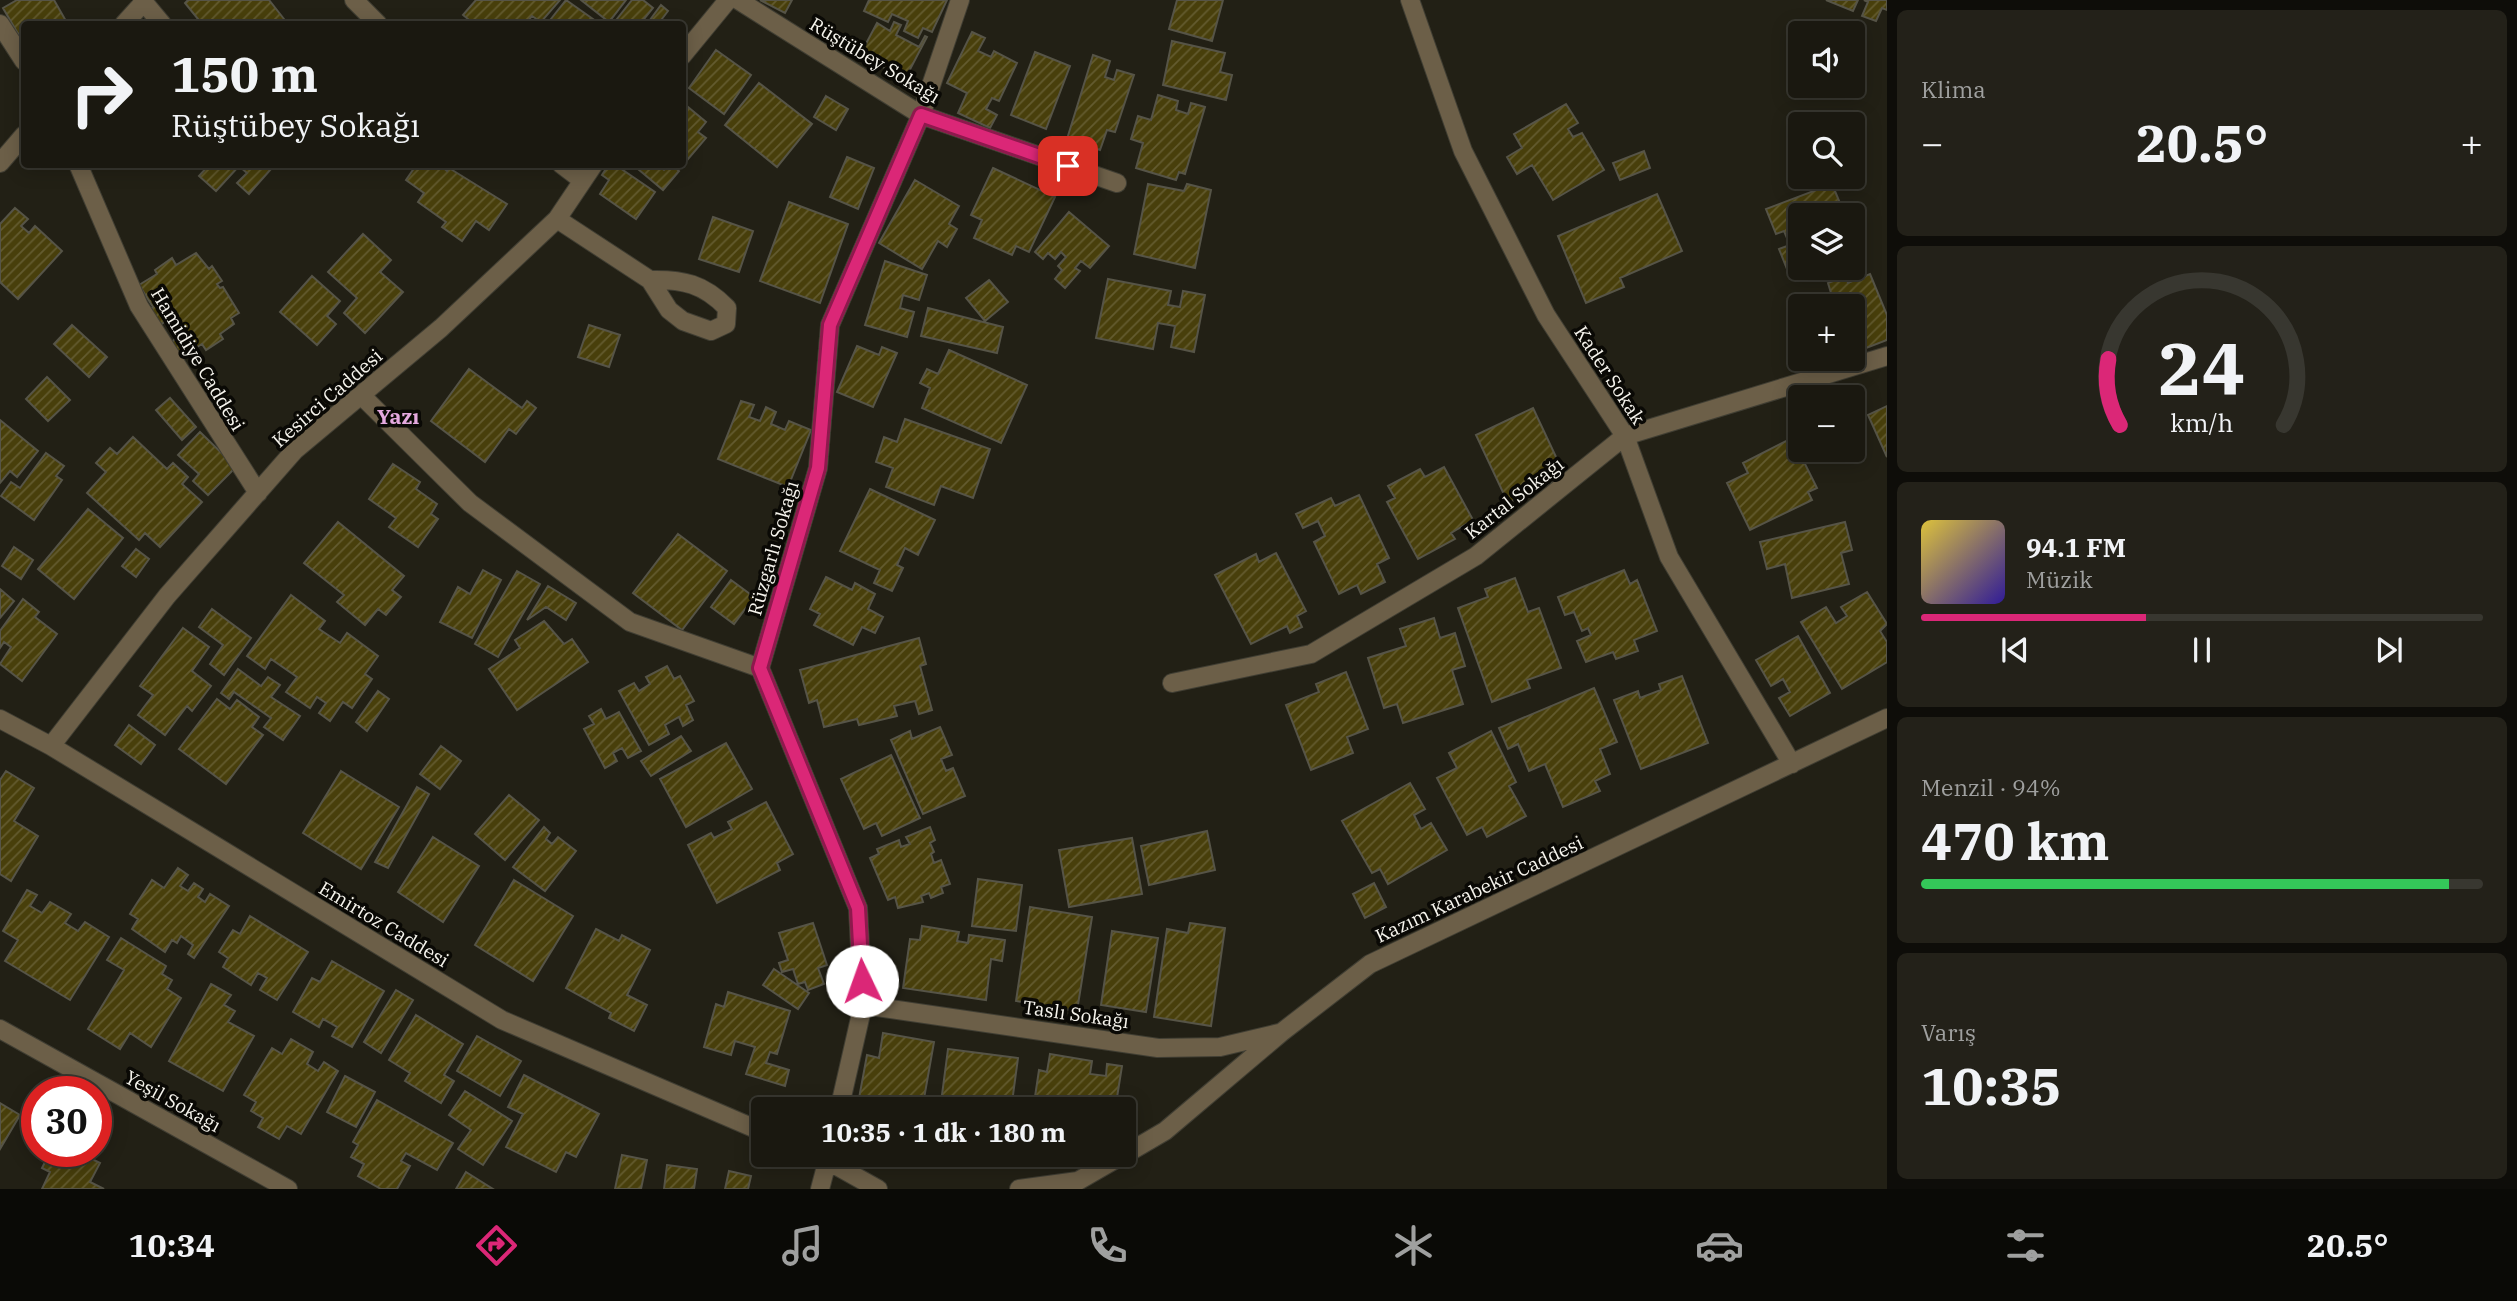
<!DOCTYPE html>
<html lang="tr">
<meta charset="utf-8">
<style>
body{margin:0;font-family:"IBM Plex Serif",serif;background:#232119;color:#f1f3f6;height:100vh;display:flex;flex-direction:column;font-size:26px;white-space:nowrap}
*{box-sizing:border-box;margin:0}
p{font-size:23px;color:#9fa09f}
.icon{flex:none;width:38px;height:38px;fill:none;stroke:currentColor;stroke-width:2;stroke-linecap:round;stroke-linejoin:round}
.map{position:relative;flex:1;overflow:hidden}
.details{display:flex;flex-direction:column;gap:10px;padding:10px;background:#0e0d09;width:630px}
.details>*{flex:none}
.hud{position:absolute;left:21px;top:21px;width:665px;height:147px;border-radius:7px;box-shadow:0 4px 18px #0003,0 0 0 2px #383730;background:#1a1810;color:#f1f3f6;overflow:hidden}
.fabs{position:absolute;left:1788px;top:21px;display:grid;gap:14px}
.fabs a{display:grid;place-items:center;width:77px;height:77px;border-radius:7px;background:#1a1810;box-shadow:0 4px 18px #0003,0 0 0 2px #383730;font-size:35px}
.speed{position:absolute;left:21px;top:1076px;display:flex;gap:14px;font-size:35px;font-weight:700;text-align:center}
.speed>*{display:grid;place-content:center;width:91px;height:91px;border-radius:50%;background:#1a1810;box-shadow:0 4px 18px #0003,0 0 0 2px #383730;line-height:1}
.speed .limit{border:10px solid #d22;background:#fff;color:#111}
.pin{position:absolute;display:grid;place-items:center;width:60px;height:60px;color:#fff;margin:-30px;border-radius:14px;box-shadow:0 4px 10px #0006}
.me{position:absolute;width:77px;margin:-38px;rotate:357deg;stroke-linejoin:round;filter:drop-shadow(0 0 5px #0008)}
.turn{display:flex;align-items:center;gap:24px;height:147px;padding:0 35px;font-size:32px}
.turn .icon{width:91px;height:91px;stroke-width:2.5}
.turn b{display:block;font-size:49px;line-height:60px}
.big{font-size:52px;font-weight:800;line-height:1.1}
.details .tile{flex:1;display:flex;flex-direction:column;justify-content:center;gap:10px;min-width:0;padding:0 24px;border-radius:10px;background:#232119}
.details .dial{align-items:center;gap:0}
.dial svg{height:182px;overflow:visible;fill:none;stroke:#383730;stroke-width:7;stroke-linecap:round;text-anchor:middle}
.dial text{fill:#f1f3f6;stroke:none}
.song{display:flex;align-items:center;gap:21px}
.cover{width:84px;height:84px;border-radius:10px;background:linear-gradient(135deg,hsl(50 70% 55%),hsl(250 70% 35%))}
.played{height:7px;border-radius:4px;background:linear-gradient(90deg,#db2777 40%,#383730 40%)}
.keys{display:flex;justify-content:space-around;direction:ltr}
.heat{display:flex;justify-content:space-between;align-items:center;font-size:38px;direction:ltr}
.charge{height:10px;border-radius:5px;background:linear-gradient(90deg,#34c759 94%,#383730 0)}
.trip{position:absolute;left:751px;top:1097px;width:385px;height:70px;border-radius:7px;background:#1a1810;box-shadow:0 4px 18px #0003,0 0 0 2px #383730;font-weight:800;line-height:70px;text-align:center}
.dock{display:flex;height:112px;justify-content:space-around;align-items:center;background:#0a0a06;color:#9fa09f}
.dock .icon{width:49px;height:49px}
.dock .active{color:#db2777}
.dock b{font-size:32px;color:#f1f3f6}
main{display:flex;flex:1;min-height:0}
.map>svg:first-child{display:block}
.building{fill:url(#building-hatch);stroke:#565447;stroke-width:2}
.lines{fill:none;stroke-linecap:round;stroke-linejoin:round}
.minor-casing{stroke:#403e33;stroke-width:20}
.minor{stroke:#6c5f48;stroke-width:18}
.route-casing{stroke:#8e194d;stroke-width:18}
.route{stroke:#db2777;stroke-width:12}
.labels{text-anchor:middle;stroke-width:7;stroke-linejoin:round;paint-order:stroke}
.street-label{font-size:19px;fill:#f6f4ed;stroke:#0a0905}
.neighbourhood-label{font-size:21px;font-weight:bold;fill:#e4a9df;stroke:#0a0905}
</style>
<main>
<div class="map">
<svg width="1887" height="1189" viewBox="0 0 1887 1189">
<defs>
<pattern id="building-hatch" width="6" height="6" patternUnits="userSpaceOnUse" patternTransform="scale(1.75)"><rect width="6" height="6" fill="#483f0b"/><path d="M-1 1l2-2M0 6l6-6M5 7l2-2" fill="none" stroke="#635b2f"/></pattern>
</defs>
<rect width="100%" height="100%" fill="#222015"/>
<path class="building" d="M17,0H54L66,21L60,24H24V44L3,8Z
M188,0H269L284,19L278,24H202L185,3Z
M476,0H560L541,22L532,16L525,24H474L463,15Z
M566,0L600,24H547Z
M581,0H626L609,22Z
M632,0H643L653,8L640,24H613Z
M760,0H792L785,13Z
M869,0H947L932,32L923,28L918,38L904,31L908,21L892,14L888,22L864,11Z
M1177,0H1223L1212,41L1169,29Z
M1826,0H1858L1853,11Z
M1864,0H1887V10L1882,8L1876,21L1862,16L1868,2Z
M661,5L668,11L658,24H647Z
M894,22L901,25L896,35L919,47L925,36L927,37L905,79L860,55L877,23L890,31Z
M972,32L985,38L978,51L991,57L994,51L1017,63L999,101L992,98L986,109L997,115L990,128L958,113L967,93L947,83Z
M1172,41L1225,53L1220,72L1232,75L1226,100L1163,85Z
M716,50L751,75L724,114L689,88Z
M1035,52L1070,66L1046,129L1011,115Z
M1093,55L1110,61L1105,77L1114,80L1117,70L1134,75L1115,132L1107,130L1100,150L1067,139Z
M759,83L812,124L777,167L725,125Z
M1158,95L1178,101L1176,110L1188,114L1191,103L1205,107L1185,174L1179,172L1176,180L1136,168L1143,143L1131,139L1138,116L1151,120Z
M826,96L848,109L836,130L814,117Z
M682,102L706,122L698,132L706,138L688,159L682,154Z
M1566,104L1578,123L1568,129L1573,137L1582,133L1604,170L1553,200L1532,165L1517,174L1507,157L1522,148L1514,134Z
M1644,151L1650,168L1620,180L1613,163Z
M847,157L874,168L858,209L830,197Z
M210,164H266L271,169L249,194L237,183L247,173L239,166L216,191L199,176Z
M417,164H439L447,171L449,168L507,204L489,230L476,221L462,241L442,227L446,222L418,202L424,193L406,180Z
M609,164H614L655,192L636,219L600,194L609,180L602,175Z
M632,164H657L664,170L671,164L679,171L663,190Z
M993,168L1055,197L1029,252L1016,246L1012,255L974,238L982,220L971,215Z
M915,180L959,206L949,224L957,229L947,247L938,241L922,269L879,243Z
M1148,184L1184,191L1187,184L1211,190L1195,268L1134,254Z
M1832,184L1842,208L1848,205L1853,215H1801V268H1805L1789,274L1779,249L1790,245L1784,231L1776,234L1766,209Z
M1657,194L1682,251L1620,278L1624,287L1586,303L1558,236Z
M789,202L848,224L820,303L760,281Z
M15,208L28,219L21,226L29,233L35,226L62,251L18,299L0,282V224Z
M1069,212L1109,246L1090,268L1081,261L1075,268L1080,271L1065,288L1055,279L1062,270L1058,266L1066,257L1061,252L1055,259L1048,253L1043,259L1035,252Z
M713,217L753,231L739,272L699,259Z
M363,234L391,260L380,272L403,292L365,333L344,313L357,298L328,272Z
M196,253L209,269L212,266L222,281L217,284L220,288L223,287L239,313L231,318L234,324L220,334L223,339L206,350L202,344L181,357L171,342L177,338L166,321L157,327L147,311L153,307L139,285L157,274L155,270L172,258L176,265Z
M885,261L927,275L919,300L903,295L900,308L914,312L907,337L865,325Z
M1870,274L1887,315V340L1853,353V306H1814L1813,301L1831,293L1828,283L1846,276L1848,283Z
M312,276L340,301L327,316L336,324L317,345L280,312Z
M1108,279L1171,291L1168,305L1180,307L1183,291L1205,295L1194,352L1171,347L1175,326L1158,323L1153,349L1096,338Z
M989,280L1008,302L985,321L966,298Z
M928,308L1003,327L997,353L921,336Z
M72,325L107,357L89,377L54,344Z
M589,325L620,335L609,367L578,357Z
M857,346L879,355L882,347L897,353L873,407L837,392Z
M949,350L1027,385L1001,443L922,408L930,388L920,383L927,369L938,374Z
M469,369L522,408L527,401L536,408L516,434L509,429L485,462L431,421Z
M47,377L70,400L48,421L26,399Z
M170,398L196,427L182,440L156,410Z
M741,401L754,405L749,417L760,421L766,407L776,412L771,424L785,430L789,421L811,430L788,487L718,459Z
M1887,406V457L1868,415Z
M1533,408L1565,476L1508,503L1476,435Z
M905,419L990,449L973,498L941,486L934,505L886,487L893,468L876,462L884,437L897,442Z
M0,420L38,451L17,477L10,471L0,483Z
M200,432L236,467L208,495L193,481L199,474L178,455Z
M133,437L167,469L173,463L188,477L182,484L202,502L160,547L145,533L139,540L87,493L106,472L96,463L110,448L117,454Z
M1792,438L1817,488L1808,492L1812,500L1750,530L1727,483L1748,473L1743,463Z
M46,453L64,466L56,476L62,480L34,520L1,496L11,482L20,488Z
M393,464L420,482L416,489L437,504L431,514L438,519L418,547L389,527L396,518L369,499Z
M1444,467L1473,520L1451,533L1455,539L1418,559L1387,502L1395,498L1388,486L1420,469L1425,477Z
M870,489L935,520L918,555L905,548L897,565L903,568L892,591L874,583L880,570L840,551Z
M1359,495L1389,558L1377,564L1385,582L1361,594L1357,585L1339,594L1314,542L1325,536L1318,521L1303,528L1296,514L1331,498L1335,506Z
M88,509L123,538L74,599L38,569Z
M338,522L404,576L392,590L401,597L386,615L378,609L365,625L337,602L344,595L304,563Z
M1845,522L1852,550L1841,553L1849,584L1792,598L1785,564L1767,569L1760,542Z
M678,534L727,571L682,630L633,593Z
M14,547L33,560L21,579L2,566Z
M136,549L149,559L136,577L122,566Z
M1276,553L1306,611L1297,616L1302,627L1290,633L1287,626L1251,644L1215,575L1256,554L1259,562Z
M483,570L501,580L472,638L440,622L458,587L470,594Z
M1624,570L1630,584L1637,580L1657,631L1634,640L1638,651L1616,659L1613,652L1586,662L1577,641L1591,635L1588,628L1582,631L1574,612L1565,615L1558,597Z
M517,571L540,584L498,657L475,644Z
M826,577L852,590L855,583L875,594L868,609L883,617L875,633L862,627L853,645L814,625L820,614L810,609Z
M1515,578L1528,612L1539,608L1561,668L1527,680L1530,688L1492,702L1458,608L1488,597L1485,589Z
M731,580L754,597L734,624L711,607Z
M548,586L576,603L566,620L546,607L527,620Z
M0,589L14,601L0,618Z
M1867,592L1887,624L1880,631L1887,642V662L1842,689L1801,622L1826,607L1836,623L1847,616L1841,607Z
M291,595L325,621L319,629L340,643L347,633L378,656L365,674L372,679L352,708L343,702L330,721L319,713L326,703L317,697L310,708L286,692L297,677L271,659L265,669L247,656Z
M23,599L39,612L35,617L57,634L22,681L0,664L11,647L4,642L0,648V631Z
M212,609L251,638L224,675L210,664L223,645L199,627Z
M1434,618L1440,638L1455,633L1465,666L1452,670L1463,704L1403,723L1397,704L1384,708L1368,658L1406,646L1400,629Z
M544,621L564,644L572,639L588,662L517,710L489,669L520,648L515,640Z
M183,628L209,647L192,671L211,686L192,711L187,706L165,735L138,715L153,695L140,686Z
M1798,636L1830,693L1790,716L1779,698L1790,692L1783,679L1771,686L1756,660Z
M919,638L926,664L920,666L932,710L919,714L915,701L894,706L897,716L859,725L857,719L824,727L817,700L809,703L800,670Z
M667,666L674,679L680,676L694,701L686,705L693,720L683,726L679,717L665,725L669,734L649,745L619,691L634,683L639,691L650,684L646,677Z
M238,669L261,686L268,677L280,685L271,697L300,716L283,740L264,727L271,718L234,692L229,699L221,693Z
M1346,672L1368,729L1347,737L1353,753L1311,770L1286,705L1319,692L1316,684Z
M1682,676L1708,743L1641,769L1614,700L1638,691L1640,698L1661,690L1659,684Z
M1594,688L1617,742L1600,749L1610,774L1595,781L1600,791L1563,807L1545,764L1529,771L1518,744L1508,749L1499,728Z
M378,691L389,699L367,731L356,722Z
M217,699L230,709L237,700L259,717L252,727L263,735L226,784L179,749Z
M601,709L606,719L619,712L641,751L628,758L622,748L613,753L617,761L605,768L584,729L594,724L589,716Z
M129,725L155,745L141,764L115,745Z
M940,727L952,755L941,759L946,771L953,768L965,796L923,814L891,740L910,731L912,739Z
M1491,731L1516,782L1509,786L1526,816L1487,837L1482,827L1467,835L1437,778L1457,768L1449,753Z
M681,736L691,751L651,776L641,761Z
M726,743L752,789L686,827L660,779Z
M441,746L461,761L440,789L420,774Z
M891,755L920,818L882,836L876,823L864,829L841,779Z
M6,771L34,788L14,821L38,836L11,881L0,874V780Z
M341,771L399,807L361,869L303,833Z
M1410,783L1425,809L1414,815L1421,829L1431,823L1447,850L1388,884L1380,869L1372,873L1342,821Z
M417,787L429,794L388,868L375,862Z
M509,795L539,820L505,860L475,834Z
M766,802L793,854L777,863L780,870L717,903L688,845L711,833L714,838L732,829L728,822Z
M544,827L550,833L546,839L552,844L558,837L576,851L545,891L513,867Z
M930,827L935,840L930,843L934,852L931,854L934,863L941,860L950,884L941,887L943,893L931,898L929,893L921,896L923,902L898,908L895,897L888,900L870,858L879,854L877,849L899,840L901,847L910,844L906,837Z
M1207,831L1215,870L1149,885L1141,846Z
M433,837L479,866L443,922L398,892Z
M1132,838L1142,894L1069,907L1059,850Z
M178,868L188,875L180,886L188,891L194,883L203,889L198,897L205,902L210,894L229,906L194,958L188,954L193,945L181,936L177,943L172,940L165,952L132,929L138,919L130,914L152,880L164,888Z
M978,879L1022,885L1016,931L972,926Z
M514,880L573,916L533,981L475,945Z
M1374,883L1386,907L1365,918L1353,894Z
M27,890L37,895L30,906L42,913L50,902L71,914L65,923L78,931L85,922L109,937L70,1000L5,961L18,940L3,931Z
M1030,907L1092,917L1077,1011L1016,1001Z
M250,916L308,952L277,1000L260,990L267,978L258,973L251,985L223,967L228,958L219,952L233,930L240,934Z
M813,923L827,965L818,968L824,984L808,990L805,982L798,984L793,969L782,972L779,963L788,960L779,933Z
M1190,923L1225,928L1211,1026L1154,1017L1167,929L1188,933Z
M922,926L959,932L957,941L968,943L969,935L1005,940L1002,961L991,959L986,1000L903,988L910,939L920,940Z
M596,929L619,941L622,935L650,950L627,995L647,1005L634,1031L609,1018L611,1013L566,988Z
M1112,931L1158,938L1146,1012L1101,1005Z
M121,938L166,966L162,974L172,980L167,989L181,998L151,1047L130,1033L120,1049L88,1029L124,970L107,960Z
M332,961L384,991L352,1047L332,1036L337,1027L323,1019L319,1027L293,1012L312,978L320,982Z
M774,969L809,993L798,1009L763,985Z
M211,984L231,995L224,1005L235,1011L228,1022L254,1036L223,1091L169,1061Z
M396,990L413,1000L381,1053L364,1042Z
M728,992L790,1011L777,1054L770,1052L766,1063L789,1070L785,1086L746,1074L755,1047L735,1041L731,1055L704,1047L716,1004L724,1007Z
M416,1015L463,1044L444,1075L454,1081L441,1103L405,1081L410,1073L389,1060Z
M883,1033L934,1042L922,1110L857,1109L867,1055L879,1058Z
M477,1036L521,1061L500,1096L457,1071Z
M291,1039L313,1052L307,1064L318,1071L324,1062L338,1071L301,1134L287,1126L279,1139L258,1127L263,1118L251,1111L256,1102L244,1095L272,1048L282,1054Z
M948,1049L1018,1058L1011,1110H940Z
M1050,1054L1092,1061L1090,1074L1106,1076L1107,1064L1122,1066L1115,1110H1033L1039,1070L1047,1072Z
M524,1075L599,1114L576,1157L566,1152L556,1172L506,1147L523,1114L508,1107Z
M345,1076L375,1092L356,1127L327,1112Z
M465,1091L512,1121L483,1165L458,1149L471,1130L449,1115Z
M377,1100L453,1143L437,1170L406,1153L401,1161L410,1166L397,1189H381L358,1176L364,1164L351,1157L358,1145L353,1142Z
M0,1103L20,1115L0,1149Z
M50,1152H78L100,1163L90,1182L104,1189H42L50,1172L42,1168Z
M622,1155L647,1160L641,1189H615Z
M667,1165L697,1169L694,1189H664Z
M729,1171L751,1176L748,1189H725Z
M466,1172L493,1189H456Z"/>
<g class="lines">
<defs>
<path id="minor" d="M142,0L162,24
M354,0L378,24
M738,0L921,115L1117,183
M1410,0L1463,151L1546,315L1625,436L1669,557L1792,764
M0,24L24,61
M124,24L143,3
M682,56L728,0
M0,163L24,135
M78,164L139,306L258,493
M561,164L582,180
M557,219L650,280L669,310L683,321L711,331L726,324L727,308C704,284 683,279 650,280
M361,395L470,503L630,622L760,668
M1172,683L1311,654L1476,556L1625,436L1887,356
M0,719L51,746L502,1020L763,1132
M51,746L167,596L295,450L441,328L557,219L594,164
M863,1005L1158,1048L1220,1047L1279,1033
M0,1029L288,1189
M839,1110L863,1005L858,908L760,668L818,468L830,325L921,115L960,0
M817,1155L878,1189
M1124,1155L1165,1131L1282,1032L1370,964L1887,718
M820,1189L829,1155
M1019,1189L1078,1181L1123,1155"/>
</defs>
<use href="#minor" class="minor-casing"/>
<use href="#minor" class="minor"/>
</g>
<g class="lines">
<defs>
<path id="route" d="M862,981L858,908L760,668L818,468L830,325L921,115L1068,166"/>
</defs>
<use href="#route" class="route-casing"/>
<use href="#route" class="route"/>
</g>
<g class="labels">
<g class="street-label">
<text transform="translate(875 60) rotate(31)" y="7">Rüştübey Sokağı</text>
<text transform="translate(198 359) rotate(59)" y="7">Hamidiye Caddesi</text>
<text transform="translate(1610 375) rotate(57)" y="7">Kader Sokak</text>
<text transform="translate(327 398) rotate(-41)" y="7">Kesirci Caddesi</text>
<text transform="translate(1514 498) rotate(-38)" y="7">Kartal Sokağı</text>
<text transform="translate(773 548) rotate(-74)" y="7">Rüzgarlı Sokağı</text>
<text transform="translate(1479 889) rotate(-25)" y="7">Kazım Karabekir Caddesi</text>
<text transform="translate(384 924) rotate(31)" y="7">Emirtoz Caddesi</text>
<text transform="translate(1076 1014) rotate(8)" y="7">Taslı Sokağı</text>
<text transform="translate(173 1101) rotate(29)" y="7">Yeşil Sokağı</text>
</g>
<g class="neighbourhood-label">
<text x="398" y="424">Yazı</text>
</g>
</g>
</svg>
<div class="fabs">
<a><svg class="icon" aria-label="sound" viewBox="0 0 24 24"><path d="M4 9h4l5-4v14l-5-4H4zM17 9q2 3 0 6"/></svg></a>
<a><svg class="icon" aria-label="search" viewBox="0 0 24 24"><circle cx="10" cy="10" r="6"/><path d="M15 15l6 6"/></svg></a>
<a><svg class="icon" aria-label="layers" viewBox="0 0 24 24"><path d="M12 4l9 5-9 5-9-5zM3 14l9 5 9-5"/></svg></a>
<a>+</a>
<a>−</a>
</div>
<div class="speed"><div class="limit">30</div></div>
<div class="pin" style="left:1068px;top:166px;background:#d93025"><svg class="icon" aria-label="arrive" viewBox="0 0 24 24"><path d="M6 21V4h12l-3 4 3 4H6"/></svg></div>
<svg class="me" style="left:862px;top:981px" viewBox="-20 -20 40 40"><circle r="19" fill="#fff"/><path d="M0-13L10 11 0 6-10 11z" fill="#db2777"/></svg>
<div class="trip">10:35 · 1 dk · 180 m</div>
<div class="hud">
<div class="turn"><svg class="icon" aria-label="right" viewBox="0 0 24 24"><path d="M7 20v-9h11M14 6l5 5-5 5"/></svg><div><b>150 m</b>Rüştübey Sokağı</div></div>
</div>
</div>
<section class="details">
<div class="tile"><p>Klima</p>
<div class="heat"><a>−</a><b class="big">20.5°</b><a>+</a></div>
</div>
<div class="tile dial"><svg viewBox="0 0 100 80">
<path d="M14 69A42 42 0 1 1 86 69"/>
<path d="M14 69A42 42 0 0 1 9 40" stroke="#db2777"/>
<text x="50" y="56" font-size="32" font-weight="700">24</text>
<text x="50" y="72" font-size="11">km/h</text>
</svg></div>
<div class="tile">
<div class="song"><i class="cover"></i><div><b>94.1 FM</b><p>Müzik</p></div></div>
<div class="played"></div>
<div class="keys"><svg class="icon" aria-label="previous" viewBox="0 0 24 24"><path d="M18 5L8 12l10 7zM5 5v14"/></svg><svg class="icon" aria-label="pause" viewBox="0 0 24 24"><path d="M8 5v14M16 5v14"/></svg><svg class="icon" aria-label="next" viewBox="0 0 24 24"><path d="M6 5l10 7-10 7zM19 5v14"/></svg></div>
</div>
<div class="tile"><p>Menzil · 94%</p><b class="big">470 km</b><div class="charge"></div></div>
<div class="tile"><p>Varış</p><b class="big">10:35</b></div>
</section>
</main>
<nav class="dock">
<b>10:34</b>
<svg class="icon active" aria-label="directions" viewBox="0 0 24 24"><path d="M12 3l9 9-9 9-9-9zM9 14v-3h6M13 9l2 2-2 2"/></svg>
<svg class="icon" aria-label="music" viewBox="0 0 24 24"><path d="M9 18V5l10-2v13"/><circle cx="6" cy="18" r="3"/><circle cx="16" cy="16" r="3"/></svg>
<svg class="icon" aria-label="phone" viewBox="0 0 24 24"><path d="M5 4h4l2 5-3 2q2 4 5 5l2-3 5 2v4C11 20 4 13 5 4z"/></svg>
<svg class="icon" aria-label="climate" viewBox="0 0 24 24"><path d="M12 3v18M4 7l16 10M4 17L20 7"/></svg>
<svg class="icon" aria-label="car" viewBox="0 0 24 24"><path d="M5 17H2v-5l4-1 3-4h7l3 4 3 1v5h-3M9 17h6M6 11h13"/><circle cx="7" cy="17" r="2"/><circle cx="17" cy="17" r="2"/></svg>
<svg class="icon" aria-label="filters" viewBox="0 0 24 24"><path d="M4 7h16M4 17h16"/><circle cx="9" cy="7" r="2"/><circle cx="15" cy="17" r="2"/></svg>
<b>20.5°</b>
</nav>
